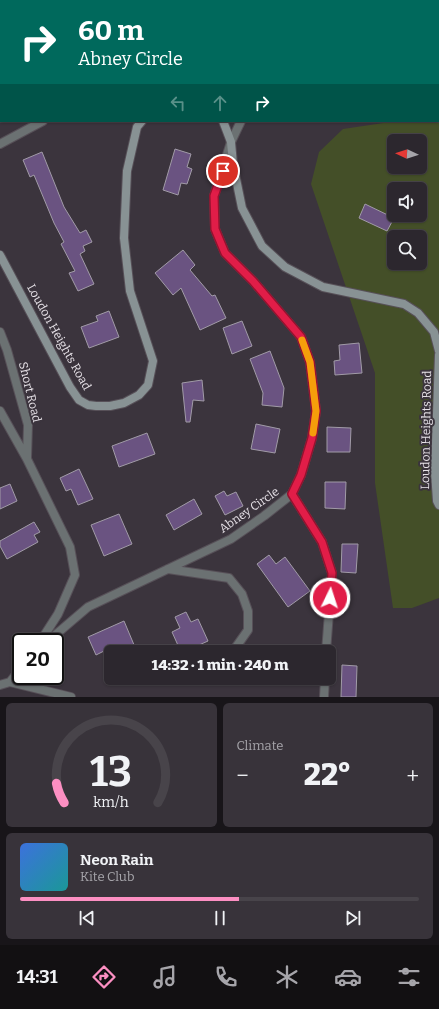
<!DOCTYPE html>
<meta charset="utf-8">
<style>
body{margin:0;font-family:Bitter,serif;background:#38333a;color:#f1f3f6;height:100vh;display:flex;flex-direction:column;font-size:15px;white-space:nowrap}
*{box-sizing:border-box;margin:0}
p{font-size:13px;color:#a6a5aa}
.icon{flex:none;width:22px;height:22px;fill:none;stroke:currentColor;stroke-width:2;stroke-linecap:round;stroke-linejoin:round}
.map{position:relative;height:697px;overflow:hidden}
.panel{display:flex;flex-direction:column;gap:6px;padding:6px;background:#181519;flex:1}
.panel>*{flex:none}
.banner{position:absolute;left:0px;top:0px;width:439px;height:122px;box-shadow:0 1px 3px #0004,0 0 0 1px #48444a;background:#00695c;color:#fff;overflow:hidden}
.needle{width:26px;rotate:274deg}
.controls{position:absolute;left:387px;top:134px;display:grid;gap:8px}
.controls a{display:grid;place-items:center;width:40px;height:40px;border-radius:6px;background:#2c272e;box-shadow:0 1px 3px #0004,0 0 0 1px #48444a;font-size:20px}
.speed{position:absolute;left:12px;top:633px;display:flex;gap:8px;font-size:20px;font-weight:700;text-align:center}
.speed>*{display:grid;place-content:center;width:52px;height:52px;border-radius:50%;background:#2c272e;box-shadow:0 1px 3px #0004,0 0 0 1px #48444a;line-height:1}
.speed .limit{border:2px solid #111;border-radius:6px;background:#fff;color:#111}
.pin{position:absolute;display:grid;place-items:center;width:34px;height:34px;color:#fff;margin:-17px;border:2px solid #fff;border-radius:50%;box-shadow:0 1px 4px #0007}
.me{position:absolute;width:44px;margin:-22px;rotate:4deg;stroke-linejoin:round;filter:drop-shadow(0 0 3px #0008)}
.turn{display:flex;align-items:center;gap:14px;height:84px;padding:0 12px;font-size:18px}
.turn .icon{width:52px;height:52px;stroke-width:2.5}
.turn b{display:block;font-size:28px;line-height:34px}
.lanes{display:flex;align-items:center;height:38px;padding:0 12px;background:#0003;justify-content:center;gap:20px;direction:ltr}
.lanes .off{opacity:.35}
.big{font-size:30px;font-weight:800;line-height:1.1}
.panel .card{flex:1;display:flex;flex-direction:column;justify-content:center;gap:6px;min-width:0;padding:0 14px;border-radius:6px;background:#38333a}
.panel .dial{align-items:center;gap:0}
.dial svg{height:104px;overflow:visible;fill:none;stroke:#48444a;stroke-width:7;stroke-linecap:round;text-anchor:middle}
.dial text{fill:#f1f3f6;stroke:none}
.song{display:flex;align-items:center;gap:12px}
.cover{width:48px;height:48px;border-radius:6px;background:linear-gradient(135deg,hsl(220 70% 55%),hsl(180 70% 35%))}
.played{height:4px;border-radius:2px;background:linear-gradient(90deg,#fc8fc2 55%,#48444a 55%)}
.keys{display:flex;justify-content:space-around;direction:ltr}
.heat{display:flex;justify-content:space-between;align-items:center;font-size:22px;direction:ltr}
.panel .tiles{flex:1;display:grid;gap:6px;grid-template-columns:1fr 1fr}
.card:last-child{grid-column:span 2}
.trip{position:absolute;left:104px;top:645px;width:232px;height:40px;border-radius:6px;background:#2c272e;box-shadow:0 1px 3px #0004,0 0 0 1px #48444a;font-weight:800;line-height:40px;text-align:center}
.tabs{display:flex;height:64px;justify-content:space-around;align-items:center;background:#121012;color:#a6a5aa}
.tabs .icon{width:28px;height:28px}
.tabs .on{color:#fc8fc2}
.tabs b{font-size:18px;color:#f1f3f6}
.map>svg:first-child{display:block}
.green{fill:#444f28;fill-rule:evenodd}
.building{fill:#6a5381;stroke:#a19ba7}
.lines{fill:none;stroke-linecap:round;stroke-linejoin:round}
.lane-casing{stroke:#575058;stroke-width:10}
.street-casing{stroke:#575058;stroke-width:10}
.secondary-casing{stroke:#575058;stroke-width:10}
.lane{stroke:#6b7172;stroke-width:8}
.street{stroke:#6b7172;stroke-width:8}
.secondary{stroke:#889294;stroke-width:8}
.route-casing{stroke:#92132f;stroke-width:10}
.route{stroke:#e11d48;stroke-width:7}
.slow{stroke:#f59e0b;stroke-width:7}
.labels{text-anchor:middle;stroke-width:4;stroke-linejoin:round;paint-order:stroke}
.street-label{font-size:12px;fill:#e7e2e8;stroke:#3b343d}
</style>
<div class="map">
<svg width="439" height="697" viewBox="0 0 439 697">
<rect width="100%" height="100%" fill="#3b343d"/>
<path class="green" d="M438,109H439V598L412,608H393L375,483V373L311,184L319,152L343,129L397,121H438ZM394,141H420V167H394ZM394,189H420V215H394ZM394,237H420V263H394Z"/>
<path class="building" d="M175,149L191,154L187,167L192,169L187,184L181,183L178,195L163,190Z
M42,152L64,207L80,233L86,230L92,242L83,246L85,251L80,254L94,284L78,291L69,273L75,271L61,244L64,242L54,223L34,175L30,177L23,160Z
M365,204L394,218L387,231L359,218Z
M183,250L195,265L190,270L212,296L215,295L226,318L200,330L181,288L173,295L155,273Z
M109,311L119,337L89,348L81,327L98,321L96,316Z
M242,321L252,346L232,354L223,328Z
M359,343L362,373L335,375L334,361L340,360L339,345Z
M270,351L284,388L282,407L262,405L263,393L250,359Z
M202,380L204,401L193,400L190,422H186L182,383Z
M256,424L280,429L275,453L251,449Z
M327,427L351,428L350,452H327Z
M147,433L155,454L119,467L112,446Z
M79,469L93,499L78,505L71,489L66,491L60,478Z
M325,482H346L345,509L325,508Z
M10,484L17,501L0,509V488Z
M224,491L227,496L236,492L243,506L225,515L215,496Z
M194,499L202,514L174,530L166,515Z
M119,514L132,544L104,556L91,525Z
M34,522L40,532L34,535L38,542L7,559L0,546V541Z
M342,544H358L356,573L341,572Z
M269,555L276,564L285,557L310,591L288,607L257,564Z
M186,612L191,622L198,619L208,641L199,645L202,652H181L172,632L180,628L175,617Z
M124,621L137,652L104,651L96,655L88,637Z
M342,665L357,666L356,697H341Z"/>
<g class="lines">
<defs>
<path id="lane" d="M292,494L322,542L332,573L326,652
M324,697L325,678"/>
<path id="street" d="M48,0L49,1
M214,1V0
M407,1L408,0
M0,144L43,121
M0,332L7,350L28,425L27,458
M0,411L27,459L70,547L75,575L58,614L40,642
M168,569L229,578L242,594L248,611V630L236,647L231,652
M47,642L88,607L231,539L264,516L292,494L301,475L312,438L316,411L310,362L301,337L253,281L225,253L215,229L214,196L231,142L241,121
M10,682L71,697
M0,685L10,682L21,668"/>
<path id="secondary" d="M223,121L231,142L233,164L242,208L262,246L285,267L323,287L404,304L418,313L434,332L439,351
M0,255L70,387L79,400L88,405L96,406H110L124,403L139,395L148,385L153,361L130,291L124,238L127,171L137,127L142,121
M439,355L435,472L437,501L439,505"/>
</defs>
<use href="#lane" class="lane-casing"/>
<use href="#street" class="street-casing"/>
<use href="#secondary" class="secondary-casing"/>
<use href="#lane" class="lane"/>
<use href="#street" class="street"/>
<use href="#secondary" class="secondary"/>
</g>
<g class="lines">
<defs>
<path id="route" d="M223,171L214,196L215,229L225,253L253,281L301,337L310,362L316,411L312,438L301,475L292,494L322,542L332,573L330,598"/>
</defs>
<use href="#route" class="route-casing"/>
<use href="#route" class="route"/>
<path class="slow" d="M302,340L310,362L316,411L313,433"/>
</g>
<g class="labels">
<g class="street-label">
<text transform="translate(59 337) rotate(61)" y="4">Loudon Heights Road</text>
<text transform="translate(30 392) rotate(76)" y="4">Short Road</text>
<text transform="translate(426 430) rotate(-89)" y="4">Loudon Heights Road</text>
<text transform="translate(249 510) rotate(-35)" y="4">Abney Circle</text>
</g>
</g>
</svg>
<div class="controls">
<a><svg class="needle" viewBox="-14 -14 28 28"><path d="M0-13l5 13h-10z" fill="#e53935"/><path d="M0 13l5-13h-10z" fill="#a6a5aa"/></svg></a>
<a><svg class="icon" aria-label="sound" viewBox="0 0 24 24"><path d="M4 9h4l5-4v14l-5-4H4zM17 9q2 3 0 6"/></svg></a>
<a><svg class="icon" aria-label="search" viewBox="0 0 24 24"><circle cx="10" cy="10" r="6"/><path d="M15 15l6 6"/></svg></a>
</div>
<div class="speed"><div class="limit">20</div></div>
<div class="pin" style="left:223px;top:171px;background:#d93025"><svg class="icon" aria-label="arrive" viewBox="0 0 24 24"><path d="M6 21V4h12l-3 4 3 4H6"/></svg></div>
<svg class="me" style="left:330px;top:598px" viewBox="-20 -20 40 40"><circle r="17" fill="#e11d48" stroke="#fff" stroke-width="3"/><path d="M0-11L8 9 0 5-8 9z" fill="#fff"/></svg>
<div class="trip">14:32 · 1 min · 240 m</div>
<div class="banner">
<div class="turn"><svg class="icon" aria-label="right" viewBox="0 0 24 24"><path d="M7 20v-9h11M14 6l5 5-5 5"/></svg><div><b>60 m</b>Abney Circle</div></div>
<div class="lanes"><svg class="icon off" aria-label="left" viewBox="0 0 24 24"><path d="M17 20v-9H6M10 6l-5 5 5 5"/></svg><svg class="icon off" aria-label="ahead" viewBox="0 0 24 24"><path d="M12 20V5M6 11l6-6 6 6"/></svg><svg class="icon" aria-label="right" viewBox="0 0 24 24"><path d="M7 20v-9h11M14 6l5 5-5 5"/></svg></div>
</div>
</div>
<section class="panel">
<div class="tiles">
<div class="card dial"><svg viewBox="0 0 100 80">
<path d="M14 69A42 42 0 1 1 86 69"/>
<path d="M14 69A42 42 0 0 1 8 54" stroke="#fc8fc2"/>
<text x="50" y="56" font-size="32" font-weight="700">13</text>
<text x="50" y="72" font-size="11">km/h</text>
</svg></div>
<div class="card"><p>Climate</p>
<div class="heat"><a>−</a><b class="big">22°</b><a>+</a></div>
</div>
<div class="card">
<div class="song"><i class="cover"></i><div><b>Neon Rain</b><p>Kite Club</p></div></div>
<div class="played"></div>
<div class="keys"><svg class="icon" aria-label="previous" viewBox="0 0 24 24"><path d="M18 5L8 12l10 7zM5 5v14"/></svg><svg class="icon" aria-label="pause" viewBox="0 0 24 24"><path d="M8 5v14M16 5v14"/></svg><svg class="icon" aria-label="next" viewBox="0 0 24 24"><path d="M6 5l10 7-10 7zM19 5v14"/></svg></div>
</div>
</div>
</section>
<nav class="tabs">
<b>14:31</b>
<svg class="icon on" aria-label="directions" viewBox="0 0 24 24"><path d="M12 3l9 9-9 9-9-9zM9 14v-3h6M13 9l2 2-2 2"/></svg>
<svg class="icon" aria-label="music" viewBox="0 0 24 24"><path d="M9 18V5l10-2v13"/><circle cx="6" cy="18" r="3"/><circle cx="16" cy="16" r="3"/></svg>
<svg class="icon" aria-label="phone" viewBox="0 0 24 24"><path d="M5 4h4l2 5-3 2q2 4 5 5l2-3 5 2v4C11 20 4 13 5 4z"/></svg>
<svg class="icon" aria-label="climate" viewBox="0 0 24 24"><path d="M12 3v18M4 7l16 10M4 17L20 7"/></svg>
<svg class="icon" aria-label="car" viewBox="0 0 24 24"><path d="M5 17H2v-5l4-1 3-4h7l3 4 3 1v5h-3M9 17h6M6 11h13"/><circle cx="7" cy="17" r="2"/><circle cx="17" cy="17" r="2"/></svg>
<svg class="icon" aria-label="filters" viewBox="0 0 24 24"><path d="M4 7h16M4 17h16"/><circle cx="9" cy="7" r="2"/><circle cx="15" cy="17" r="2"/></svg>
</nav>
